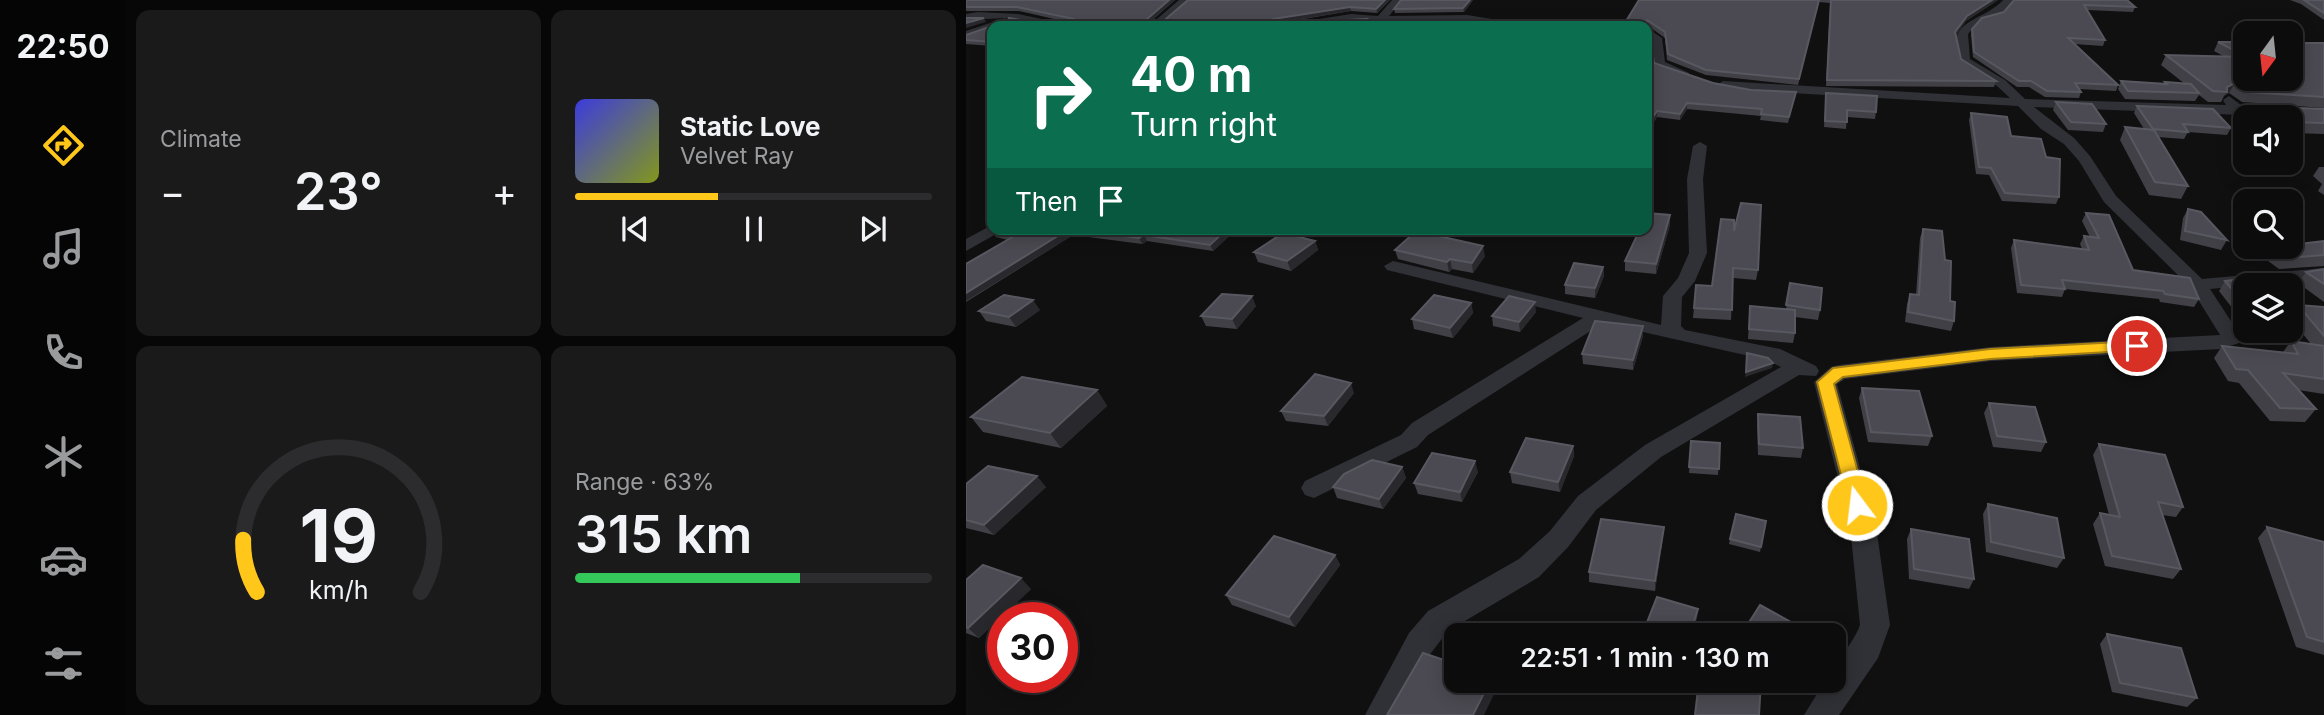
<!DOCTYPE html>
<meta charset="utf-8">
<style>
body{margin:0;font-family:Inter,sans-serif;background:#1a1a1b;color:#f1f3f6;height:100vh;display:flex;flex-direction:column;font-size:26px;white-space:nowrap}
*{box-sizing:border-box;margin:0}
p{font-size:23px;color:#9a9b9d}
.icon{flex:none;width:38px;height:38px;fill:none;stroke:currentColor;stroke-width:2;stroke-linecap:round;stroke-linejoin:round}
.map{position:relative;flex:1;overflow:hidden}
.panel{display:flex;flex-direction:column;gap:10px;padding:10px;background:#070707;width:840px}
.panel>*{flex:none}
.banner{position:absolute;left:21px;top:21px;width:665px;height:214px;border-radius:14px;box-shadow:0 4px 18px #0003,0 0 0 2px #2c2c2e;background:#0b6e4f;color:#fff;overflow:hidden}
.needle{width:46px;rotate:195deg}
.controls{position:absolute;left:1267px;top:21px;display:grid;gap:14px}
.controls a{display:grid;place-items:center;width:70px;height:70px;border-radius:14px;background:#0c0c0d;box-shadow:0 4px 18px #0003,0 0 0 2px #2c2c2e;font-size:35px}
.speed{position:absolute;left:21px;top:602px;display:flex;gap:14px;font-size:35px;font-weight:700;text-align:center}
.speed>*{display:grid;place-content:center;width:91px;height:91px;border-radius:50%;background:#0c0c0d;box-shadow:0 4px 18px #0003,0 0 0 2px #2c2c2e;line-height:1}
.speed .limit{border:10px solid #d22;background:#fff;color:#111}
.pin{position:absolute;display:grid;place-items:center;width:60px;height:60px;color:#fff;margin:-30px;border:4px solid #fff;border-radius:50%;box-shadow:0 2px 7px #0007}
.me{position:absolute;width:77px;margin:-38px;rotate:345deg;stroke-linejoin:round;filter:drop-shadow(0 0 5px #0008)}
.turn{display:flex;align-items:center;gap:24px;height:147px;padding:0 28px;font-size:32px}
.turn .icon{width:91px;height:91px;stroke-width:2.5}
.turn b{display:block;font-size:49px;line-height:60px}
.then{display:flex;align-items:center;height:66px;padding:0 28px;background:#0003;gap:14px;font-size:26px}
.big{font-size:52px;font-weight:600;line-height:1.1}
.panel .card{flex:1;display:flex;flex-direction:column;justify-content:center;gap:10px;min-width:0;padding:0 24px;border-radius:14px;background:#1a1a1b}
.panel .dial{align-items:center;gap:0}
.dial svg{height:182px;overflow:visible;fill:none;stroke:#2c2c2e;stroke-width:7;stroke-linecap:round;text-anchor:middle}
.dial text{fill:#f1f3f6;stroke:none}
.song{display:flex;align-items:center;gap:21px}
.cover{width:84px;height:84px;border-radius:10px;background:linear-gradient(135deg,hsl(240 70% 55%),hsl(70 70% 35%))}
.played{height:7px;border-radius:4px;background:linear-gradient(90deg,#ffc71a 40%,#2c2c2e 40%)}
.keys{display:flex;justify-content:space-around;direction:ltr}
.heat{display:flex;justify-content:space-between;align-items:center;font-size:38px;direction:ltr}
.charge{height:10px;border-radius:5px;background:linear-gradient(90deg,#34c759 63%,#2c2c2e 0)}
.panel .tiles{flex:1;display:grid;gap:10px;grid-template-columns:repeat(2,1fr)}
.trip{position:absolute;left:478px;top:623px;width:402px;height:70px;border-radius:14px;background:#0c0c0d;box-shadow:0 4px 18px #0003,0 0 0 2px #2c2c2e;font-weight:600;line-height:70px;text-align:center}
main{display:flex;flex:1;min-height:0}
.menu{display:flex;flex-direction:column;width:126px;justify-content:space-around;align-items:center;background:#050505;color:#9a9b9d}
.menu .icon{width:49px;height:49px}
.menu .selected{color:#ffc71a}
.menu b{font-size:32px;color:#f1f3f6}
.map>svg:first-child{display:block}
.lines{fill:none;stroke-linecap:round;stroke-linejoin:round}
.street{fill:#303136;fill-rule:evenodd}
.wall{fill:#404046}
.shaded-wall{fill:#29282c}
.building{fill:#4b4a52;stroke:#585861;stroke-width:2}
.route{fill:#ffc71a;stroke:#a68111;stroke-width:2}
</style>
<main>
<nav class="menu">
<b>22:50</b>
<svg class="icon selected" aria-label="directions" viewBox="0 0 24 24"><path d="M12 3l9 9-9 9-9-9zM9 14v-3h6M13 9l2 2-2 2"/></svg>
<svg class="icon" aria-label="music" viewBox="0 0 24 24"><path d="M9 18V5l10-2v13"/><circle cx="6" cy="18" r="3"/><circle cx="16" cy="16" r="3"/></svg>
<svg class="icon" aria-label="phone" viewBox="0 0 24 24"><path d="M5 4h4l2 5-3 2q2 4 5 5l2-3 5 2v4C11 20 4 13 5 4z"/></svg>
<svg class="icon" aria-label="climate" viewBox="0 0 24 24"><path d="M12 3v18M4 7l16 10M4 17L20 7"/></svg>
<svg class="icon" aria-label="car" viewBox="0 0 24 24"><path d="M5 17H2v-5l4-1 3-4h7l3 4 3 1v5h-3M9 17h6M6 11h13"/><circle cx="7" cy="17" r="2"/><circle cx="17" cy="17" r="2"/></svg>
<svg class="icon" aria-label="filters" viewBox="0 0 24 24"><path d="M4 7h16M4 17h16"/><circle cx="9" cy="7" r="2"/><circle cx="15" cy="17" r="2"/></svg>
</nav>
<section class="panel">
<div class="tiles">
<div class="card"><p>Climate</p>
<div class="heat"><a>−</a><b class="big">23°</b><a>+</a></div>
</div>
<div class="card">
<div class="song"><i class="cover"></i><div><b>Static Love</b><p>Velvet Ray</p></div></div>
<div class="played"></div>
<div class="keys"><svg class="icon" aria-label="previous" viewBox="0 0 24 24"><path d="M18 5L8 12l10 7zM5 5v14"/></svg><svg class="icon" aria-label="pause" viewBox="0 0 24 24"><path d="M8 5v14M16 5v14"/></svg><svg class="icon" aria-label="next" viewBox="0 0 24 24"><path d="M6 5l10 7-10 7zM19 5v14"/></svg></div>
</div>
<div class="card dial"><svg viewBox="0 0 100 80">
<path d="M14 69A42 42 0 1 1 86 69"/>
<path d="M14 69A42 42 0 0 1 8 46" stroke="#ffc71a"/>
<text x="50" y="56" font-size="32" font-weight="700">19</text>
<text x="50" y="72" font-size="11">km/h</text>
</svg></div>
<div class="card"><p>Range · 63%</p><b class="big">315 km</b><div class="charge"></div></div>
</div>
</section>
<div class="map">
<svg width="1358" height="715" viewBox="0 0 1358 715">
<rect width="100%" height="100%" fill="#101011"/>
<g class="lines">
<path class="street" d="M213,0H224L194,26H183Z
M426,0H436L423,16L501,15L569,26L501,21L385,20L309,26L385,14L412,16Z
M1037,0H1047L1034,16L1013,21L1002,34L1004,59L1039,80L1059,99L1260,105L1257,100L1263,96L1275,105L1358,110V118L1068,107L1108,138L1124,156L1150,196L1236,279L1358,268V278L1244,289L1276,338L1273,343L1255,349L1025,361L879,379L871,384L910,526L924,625L912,658L873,715H838L859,681H868C868,660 887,645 894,625L884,526L848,382L865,367L873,365L1025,347L1254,335L1225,288L1138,202L1113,161L1098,144L1075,129L1052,106L757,89L751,85L757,81L1044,98L1031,86L995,63C975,19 1018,22 1037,0Z
M12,12L52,14L109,26H87L39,18L43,23L0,37V31L39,18L0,20V14Z
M681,28L696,38L699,62L723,73V79H715L689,66Z
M734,142L741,146L737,179L741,253L729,281L716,297L715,326L719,330L814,349L850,366L853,371L850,376L833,375L695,457L630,510L602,547L573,577L482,631L465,653L432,715H399L443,633L462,611L553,559L584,531L612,496L679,445L815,367L801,360L637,323L462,435L451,447L348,498L339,495L335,488L339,481L435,435L446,423L617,318L421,270L418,266L427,261L695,325L697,296L712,278L723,253L721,179L727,146Z
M26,225V229H39L0,251V239Z"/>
</g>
<path class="wall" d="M0,0H209L182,24H194L424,0L411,13L385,11L308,24L347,21L349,26L130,24L125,26H27L85,25L106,23L53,11H0Z
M507,0L498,12L429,13L428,9Z
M673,0H1032L1000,21L990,35L995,59L1030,81L1028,87L860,86L864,3L853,2L832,85L740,75L701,60L699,38L681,25Z
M1048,0L1169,7L1167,12L1121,10L1139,40L1137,46L1108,44L1152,85L1150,91L1113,89L1115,92L1113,98L1079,97L1063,87H1051L1007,57L1005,35L1006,29L1038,12Z
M1324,0H1358V20L1335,4Z
M400,19L401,23L396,26L350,25L349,22Z
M433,20L529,26L434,23Z
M26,26V46L0,44V35Z
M681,33L688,63L747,83L785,90L830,92L822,123L794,120L795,116L721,109L714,120L691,117L681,133Z
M1252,42H1279V79L1358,43V108L1276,102L1263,93L1258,96L1255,102H1242L1233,95L1229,101L1159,99L1152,89L1155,81L1198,84L1199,82L1219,84L1195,65L1200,55L1257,56L1248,51Z
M860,93L910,112L909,119L881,117L880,129L858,127Z
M1090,102L1140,124L1137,132L1102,130L1087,110Z
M1171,106L1265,128L1261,135L1222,132L1218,139L1192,137L1222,186L1215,199L1183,195L1154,140L1159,127L1178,129L1168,113Z
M1307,107L1358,109V134L1325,133V117H1301Z
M1005,113L1045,136L1093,197L1090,204L1036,201L1023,175L1010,174L1003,120Z
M1353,167H1358V195L1352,191L1356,184L1347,176Z
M1222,209L1261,240L1255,250L1214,240L1217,218Z
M1120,213L1167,270L1233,299L1228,307L1194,302L1193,299L1099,289L1096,297L1051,293L1045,248L1048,240L1116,249L1114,244L1118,236L1124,237L1116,221Z
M704,215V225L690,274L659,271V261Z
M29,229H271L247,251L181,241L176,244L107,235L0,302V264L42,240L30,237L26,231Z
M957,229L979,260L984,301L988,321L985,331L939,322L941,304L944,294L950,295L954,238Z
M768,231L792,270L790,280L767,278L765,320L727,318L730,285L746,286Z
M349,241L352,250L325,271L292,262L288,252Z
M1358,241V266L1313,269L1298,258L1305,247Z
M429,250L519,256L507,273L486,269L483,272L432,259Z
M637,267L638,276L629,298L599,294V285Z
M1358,269V302L1332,283L1340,272Z
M1259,281L1279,285V309H1267L1253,291Z
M824,283L854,310L852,320L829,317V333L827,343L782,339L784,306L820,309Z
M505,303L507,313L487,338L448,329L446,319Z
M1332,305L1358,307V394L1332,390L1350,409L1339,422L1304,421L1273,383L1262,381L1248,358L1256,346L1317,352L1325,341L1345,344L1325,319V315Z
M290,306L271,329L240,326L235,316Z
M74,310L50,327L20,321L13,311Z
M570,312L554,332L527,326L526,316Z
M677,336L667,370L617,364L616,354Z
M896,388L966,436L962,446L902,442L893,398Z
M131,390L141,406L95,448L17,432L5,417Z
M388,393L362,426L320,421L315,411Z
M1023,403L1080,442L1075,452L1027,447L1018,413Z
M792,414L837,448L835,458L792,455L791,425Z
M725,441L754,443L752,475L723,473Z
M1133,444L1217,507L1210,517L1196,515L1215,569L1207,579L1139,566L1127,524L1134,513L1143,515L1127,455Z
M607,446L608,456L594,492L546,483L544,472Z
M436,467L440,478L417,509L371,498L367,487Z
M512,472L496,502L452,494L448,483Z
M0,484L80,487L28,535L0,528Z
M1022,504L1098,558L1091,568L1020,552L1017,514Z
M800,521L794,552L763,544L764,539Z
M698,527L697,537L689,591L623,582V572Z
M1301,527L1358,542V655L1330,647L1292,538Z
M945,529L1008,579L1003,589L943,579L941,539Z
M369,555L374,565L329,627L266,605L260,595Z
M0,580L65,589L13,638L0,633Z
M1141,634L1231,698L1221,707L1146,692L1134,644Z"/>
<path class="shaded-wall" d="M203,0H209L181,24H179L180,20Z
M419,0H424L411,13L410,9Z
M504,0H507L498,12L497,8Z
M1026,0H1032L1000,21L988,38L989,32L1001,16Z
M384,7L385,11L309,23L306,26L305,22L307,19Z
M18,18L20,22L0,28V23Z
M400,19L401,23L396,26H393V24Z
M129,20L131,24L125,26H111Z
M347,21L349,26H339Z
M1269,83L1263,93L1258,96L1261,92V87Z
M721,103V109L714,120V114Z
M691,111V117L681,133V126Z
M704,215V225L690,274V264Z
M103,229L107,235L0,301V293Z
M261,229H271L247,251L244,245Z
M178,235L181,241L176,244L173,238Z
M349,241L352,250L325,271L321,261Z
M517,246L519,256L507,273L506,263Z
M484,259L486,269L483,272L481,262Z
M637,267L638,276L629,298V288Z
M286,296L290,306L271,329L266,319Z
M67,300L74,310L50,327L43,317Z
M569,302L570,312L554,332L553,322Z
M505,303L507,313L487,338L484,328Z
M677,326V336L667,370V360Z
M807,363L806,368L779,377L780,372Z
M385,383L388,393L362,426L358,416Z
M131,390L141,406L95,448L84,433Z
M607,446L608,456L594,492L592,482Z
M509,461L512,472L496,502L494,492Z
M436,467L440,478L417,509L413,499Z
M71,476L80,487L28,535L18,525Z
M698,527L697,537L689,591V581Z
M369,555L374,565L329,627L323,617Z
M55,578L65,589L13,638L2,628Z
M732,609L731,619L726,635H724Z
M524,681H528L530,690L518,715H507Z"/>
<path class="building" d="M0,0H203L180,20L179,24H194L222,0H419L410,9L384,7L307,19L305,22L308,25L347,21L339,26H131L129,20L111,26H27L42,21L43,18L85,25L110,22L108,19L51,7H0Z
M435,0H504L497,8L428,9Z
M673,0H853L833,79L740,70L702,54L699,32L681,20L679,26H657Z
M865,0H1026L1001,16L989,32L995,59L1030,81L861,80Z
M1048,0H1161L1169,7L1118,5L1139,40L1102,38L1152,85L1109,83L1115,92L1081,91L1065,81H1053L1008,52L1006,29L1016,18L1038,12Z
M1338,0H1358V13Z
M0,18H18L0,23Z
M400,19L393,24L349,22Z
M433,20H492L529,25L528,26H458L464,22Z
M26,26V42L0,40V35Z
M681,33L684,35L688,63L747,83L785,90L830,92L823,117L795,114L796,109L721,103L714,114L691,111L681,126Z
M1252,42H1279V56Z
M1325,43H1358V97L1282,92L1269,83L1261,87V92L1247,91L1200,55L1279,57V79H1325Z
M1155,81L1201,84L1199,82L1225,84L1233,93L1162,91Z
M860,93L911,96L910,112L881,110V122L859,121Z
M1090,102L1126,104L1140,124L1105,122Z
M1171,106L1247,109L1265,128L1217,124L1222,132L1187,129Z
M1307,107L1358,109V123L1325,122V117H1319Z
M1005,113L1041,117L1045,136L1075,139L1080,157L1094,159L1093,197L1039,193L1025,168L1013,167Z
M1159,127L1188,130L1222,186L1189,182Z
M775,203L795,205L792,270L767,268L766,310L728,308L730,285L746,286L755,219L768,220V231Z
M1222,209L1235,212L1261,240L1219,231Z
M681,213L704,215L690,264L659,261L674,229H681Z
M1120,213L1143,215L1167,270L1224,278L1233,299L1199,294L1197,291L1096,280L1099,289L1055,285L1048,240L1123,250L1118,236L1133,238Z
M29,229H261L244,245L178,235L173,238L103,229L0,293V264L48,236L26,231Z
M957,229L976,231L979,260L985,261L984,301L989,302L988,321L942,312L944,294L953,295Z
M450,231L517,246L506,263L484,259L481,262L429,250Z
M317,233L349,241L321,261L288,252Z
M1358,241V255L1321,258L1305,247H1325V245Z
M608,263L637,267L629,288L599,285Z
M1358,269V284L1340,272Z
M1275,279L1297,281L1301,285H1279V299H1274L1259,281Z
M824,283L856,288L854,310L820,305Z
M256,294L286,296L266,319L235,316Z
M38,295L67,300L43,317L13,311Z
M468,295L505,303L484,328L446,319Z
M543,296L569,302L553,322L526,316Z
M1332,305L1358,307V336Z
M784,306L829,310V333L783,329Z
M629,321L677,326L667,360L616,354Z
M1325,341L1358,346V379L1317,373L1350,409L1314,408L1282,370L1270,369L1256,346L1332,354Z
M781,353L802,358L807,363L780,372Z
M349,374L385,383L358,416L315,411Z
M56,377L131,390L84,433L5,417Z
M896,388L953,391L966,436L905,432Z
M1023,403L1069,407L1080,442L1031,436Z
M792,414L834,417L837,448L793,444Z
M560,438L607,446L592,482L544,472Z
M725,441L754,443L753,469L723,467Z
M1133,444L1199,455L1217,507L1192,502L1215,569L1146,556L1134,513L1154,517Z
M466,453L509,461L494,492L448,483Z
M406,460L436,467L413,499L367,487L378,474Z
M22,466L71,476L18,525L0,520V484Z
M1022,504L1091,518L1098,558L1025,542Z
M770,514L800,521L795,547L764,539Z
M635,519L698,527L689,581L623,572Z
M1301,527L1358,542V642L1341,637Z
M945,529L1003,539L1008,579L948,569Z
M308,536L369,555L323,617L260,595Z
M17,565L55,578L2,628L0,627V580Z
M691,597L732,609L724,635H676Z
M794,605L834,627L829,635H775Z
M1141,634L1215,648L1231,698L1154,683Z
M457,653L490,664V681H524L507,715H421Z
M733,681H795L793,715H729Z"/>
<path class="route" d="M1171,341L1179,346L1176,350L1024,359L877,377L868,384L901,505L898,510H884L851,382L867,368L1024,349Z"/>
</svg>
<div class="controls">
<a><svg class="needle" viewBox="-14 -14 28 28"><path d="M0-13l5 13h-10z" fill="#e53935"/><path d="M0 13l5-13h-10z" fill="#9a9b9d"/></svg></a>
<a><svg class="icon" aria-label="sound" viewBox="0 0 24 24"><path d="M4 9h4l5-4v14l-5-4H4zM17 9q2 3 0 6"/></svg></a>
<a><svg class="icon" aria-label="search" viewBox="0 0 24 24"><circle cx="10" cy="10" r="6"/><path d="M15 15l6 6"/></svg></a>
<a><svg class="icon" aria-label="layers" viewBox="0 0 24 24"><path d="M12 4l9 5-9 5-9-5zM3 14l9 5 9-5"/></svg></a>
</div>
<div class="speed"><div class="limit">30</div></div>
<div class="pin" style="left:1171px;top:346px;background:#d93025"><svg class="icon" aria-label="arrive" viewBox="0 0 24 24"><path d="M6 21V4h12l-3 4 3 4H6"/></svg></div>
<svg class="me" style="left:891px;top:505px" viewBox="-20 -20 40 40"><circle r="17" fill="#ffc71a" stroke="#fff" stroke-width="3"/><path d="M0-11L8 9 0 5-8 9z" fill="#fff"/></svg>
<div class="trip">22:51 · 1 min · 130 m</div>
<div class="banner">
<div class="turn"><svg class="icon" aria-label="right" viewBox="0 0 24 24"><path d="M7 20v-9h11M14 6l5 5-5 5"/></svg><div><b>40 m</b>Turn right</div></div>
<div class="then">Then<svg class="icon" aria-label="arrive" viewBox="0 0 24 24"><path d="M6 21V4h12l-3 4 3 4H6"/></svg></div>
</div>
</div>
</main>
